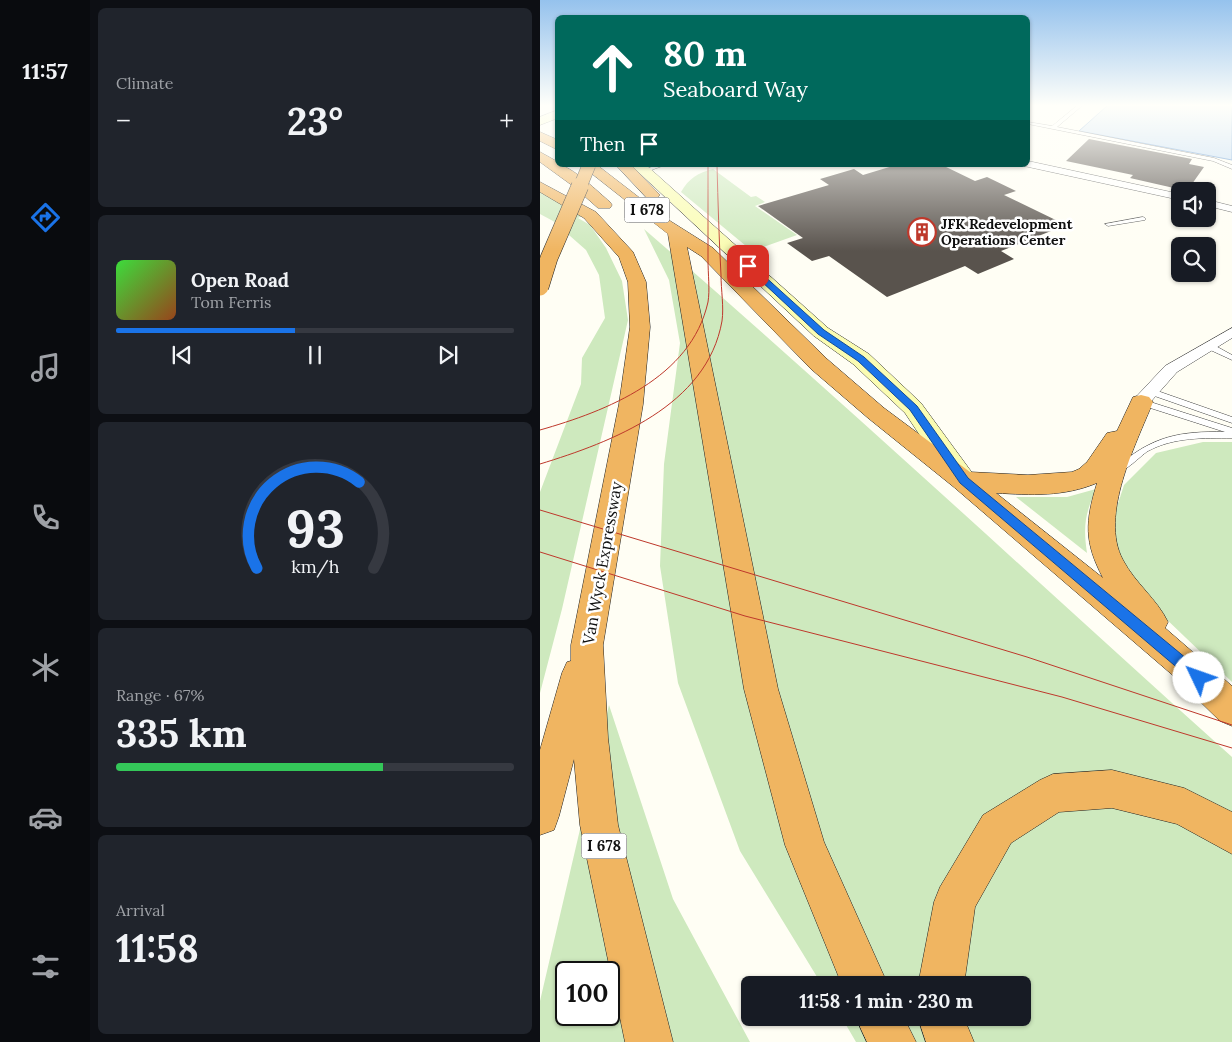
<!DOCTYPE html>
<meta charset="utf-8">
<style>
body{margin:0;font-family:Lora,serif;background:#20242c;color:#f1f3f6;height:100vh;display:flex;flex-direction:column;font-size:19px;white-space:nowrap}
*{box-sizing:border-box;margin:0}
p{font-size:16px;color:#9ea1a6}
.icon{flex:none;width:28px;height:28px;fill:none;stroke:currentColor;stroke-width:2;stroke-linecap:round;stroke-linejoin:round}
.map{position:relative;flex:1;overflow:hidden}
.details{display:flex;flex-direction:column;gap:8px;padding:8px;background:#0d0f14;width:450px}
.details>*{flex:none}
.hud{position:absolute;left:15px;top:15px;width:475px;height:152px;border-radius:8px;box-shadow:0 1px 4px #0004;background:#00695c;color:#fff;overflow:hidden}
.controls{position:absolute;left:631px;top:182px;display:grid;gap:10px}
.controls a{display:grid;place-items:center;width:45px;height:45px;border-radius:8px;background:#171b24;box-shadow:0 1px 4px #0004;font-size:25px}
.speed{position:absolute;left:15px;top:961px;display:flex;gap:10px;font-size:25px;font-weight:700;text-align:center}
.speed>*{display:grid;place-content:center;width:65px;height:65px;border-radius:50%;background:#171b24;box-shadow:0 1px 4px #0004;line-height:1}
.speed .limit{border:2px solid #111;border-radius:8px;background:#fff;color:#111}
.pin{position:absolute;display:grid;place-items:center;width:42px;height:42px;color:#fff;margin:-21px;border-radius:10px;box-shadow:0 2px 8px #0006}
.me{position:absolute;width:55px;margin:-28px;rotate:312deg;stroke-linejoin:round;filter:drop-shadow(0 0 4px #0008)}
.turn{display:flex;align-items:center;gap:18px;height:105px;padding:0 25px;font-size:22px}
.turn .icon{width:65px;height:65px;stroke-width:2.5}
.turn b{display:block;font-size:35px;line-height:42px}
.then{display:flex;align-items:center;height:48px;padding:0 25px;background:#0003;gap:10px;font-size:19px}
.big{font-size:38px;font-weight:700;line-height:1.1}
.details .widget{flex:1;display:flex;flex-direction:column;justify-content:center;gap:8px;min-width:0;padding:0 18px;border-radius:8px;background:#20242c}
.details .dial{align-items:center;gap:0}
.dial svg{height:130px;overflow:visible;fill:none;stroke:#363941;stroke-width:7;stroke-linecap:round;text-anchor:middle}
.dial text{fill:#f1f3f6;stroke:none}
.song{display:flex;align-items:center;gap:15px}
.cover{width:60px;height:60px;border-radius:8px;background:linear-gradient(135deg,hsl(120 70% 55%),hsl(20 70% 35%))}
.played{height:5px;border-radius:2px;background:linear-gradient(90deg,#1a73e8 45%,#363941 45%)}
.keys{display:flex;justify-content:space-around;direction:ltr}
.heat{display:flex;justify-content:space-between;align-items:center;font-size:28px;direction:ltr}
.charge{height:8px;border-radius:4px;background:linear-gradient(90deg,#34c759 67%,#363941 0)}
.trip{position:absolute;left:201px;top:976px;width:290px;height:50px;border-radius:8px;background:#171b24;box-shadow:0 1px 4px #0004;font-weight:700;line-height:50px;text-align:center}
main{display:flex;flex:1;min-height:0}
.menu{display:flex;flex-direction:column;width:90px;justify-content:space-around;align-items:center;background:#090b0e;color:#9ea1a6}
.menu .icon{width:35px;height:35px}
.menu .on{color:#1a73e8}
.menu b{font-size:22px;color:#f1f3f6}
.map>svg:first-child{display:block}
.green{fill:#cee9be;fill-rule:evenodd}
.water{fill:#bad7f5;stroke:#4382ca}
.building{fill:#59534d}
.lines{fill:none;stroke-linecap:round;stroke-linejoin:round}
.lane-casing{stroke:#434343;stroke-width:1}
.street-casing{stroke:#434343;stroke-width:1}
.secondary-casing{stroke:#323232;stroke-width:1}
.highway-casing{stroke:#212121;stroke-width:1}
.lane{fill:#fff;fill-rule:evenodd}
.street{fill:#fff;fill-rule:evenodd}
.secondary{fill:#fafcb2;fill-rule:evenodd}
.highway{fill:#f0b561;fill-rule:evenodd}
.tram{stroke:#be382b;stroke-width:1}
.highway-bridge-far1-casing{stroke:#212121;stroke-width:14;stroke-linecap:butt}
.highway-bridge-casing{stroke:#212121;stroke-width:18;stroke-linecap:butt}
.highway-bridge-far1{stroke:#f0b561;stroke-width:13}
.highway-bridge{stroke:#f0b561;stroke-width:17}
.route{fill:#1a73e8;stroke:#114b97}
.labels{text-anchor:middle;stroke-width:5;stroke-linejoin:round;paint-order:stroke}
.far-poi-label{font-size:14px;font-weight:bold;fill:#101010;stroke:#fff;text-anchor:start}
.shield{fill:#fff;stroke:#585858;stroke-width:1}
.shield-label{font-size:15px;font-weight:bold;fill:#101010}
.street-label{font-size:16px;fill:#101010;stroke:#fff}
</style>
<main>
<nav class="menu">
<b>11:57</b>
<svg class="icon on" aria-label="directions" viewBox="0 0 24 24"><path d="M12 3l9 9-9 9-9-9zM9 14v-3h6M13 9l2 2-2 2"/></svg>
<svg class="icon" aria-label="music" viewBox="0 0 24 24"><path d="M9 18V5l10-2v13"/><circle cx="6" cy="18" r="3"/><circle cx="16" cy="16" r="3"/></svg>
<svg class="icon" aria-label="phone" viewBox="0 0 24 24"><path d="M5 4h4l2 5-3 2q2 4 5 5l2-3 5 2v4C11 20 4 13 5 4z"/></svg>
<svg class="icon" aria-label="climate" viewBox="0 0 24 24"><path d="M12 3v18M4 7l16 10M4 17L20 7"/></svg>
<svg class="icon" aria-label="car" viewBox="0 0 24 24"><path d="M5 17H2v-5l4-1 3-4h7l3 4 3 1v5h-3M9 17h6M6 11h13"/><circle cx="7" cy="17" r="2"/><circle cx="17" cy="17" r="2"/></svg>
<svg class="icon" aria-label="filters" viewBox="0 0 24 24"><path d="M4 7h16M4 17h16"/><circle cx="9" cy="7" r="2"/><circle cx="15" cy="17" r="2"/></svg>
</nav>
<section class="details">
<div class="widget"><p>Climate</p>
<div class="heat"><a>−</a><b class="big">23°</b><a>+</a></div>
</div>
<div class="widget">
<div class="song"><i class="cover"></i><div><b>Open Road</b><p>Tom Ferris</p></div></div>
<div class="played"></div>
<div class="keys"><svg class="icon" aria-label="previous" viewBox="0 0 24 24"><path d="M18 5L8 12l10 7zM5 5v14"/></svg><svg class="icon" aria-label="pause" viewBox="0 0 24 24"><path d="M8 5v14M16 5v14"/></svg><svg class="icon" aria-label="next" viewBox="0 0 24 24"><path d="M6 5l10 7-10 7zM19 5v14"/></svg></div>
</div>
<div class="widget dial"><svg viewBox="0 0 100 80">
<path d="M14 69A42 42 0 1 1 86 69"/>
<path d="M14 69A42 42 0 0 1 77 16" stroke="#1a73e8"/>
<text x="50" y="56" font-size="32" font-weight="700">93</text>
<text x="50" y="72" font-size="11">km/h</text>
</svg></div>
<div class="widget"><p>Range · 67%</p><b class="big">335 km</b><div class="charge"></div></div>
<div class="widget"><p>Arrival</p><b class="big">11:58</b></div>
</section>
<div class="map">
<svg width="692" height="1042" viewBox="0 0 692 1042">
<rect width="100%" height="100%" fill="#fffef4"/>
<path class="green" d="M173,169L211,197L216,196L225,202L215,206L257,235L212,251L141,192C149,178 158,173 173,169Z
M0,190L44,215L38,218L50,225L66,248L82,281L88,320L22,609L0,693V492L41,384L42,358L65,318L59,275L46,250L13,221L0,214Z
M104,229C303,401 496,581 692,757V1042H316L302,1018H482V985H282L200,851L138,683L120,566L124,464L140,343L129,280Z
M663,442H692V682L598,592L577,554L573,519L584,485L616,453Z
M556,489C545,514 543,526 547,553L476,497H527Z
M69,705L133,899L210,1042H0V1001ZM26,972H69V1015H26Z"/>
<path class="water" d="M568,105H692V160L539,131Z"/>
<path class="building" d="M549,139L652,159L649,164L664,167L647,191L590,178L593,175L526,161Z
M356,165H402L435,181L447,177L476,191L464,195L526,225L461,251L474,259L438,274L425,266L347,297L289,256L272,261L247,243L263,238L218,206L289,185L280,179L314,169L323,175Z"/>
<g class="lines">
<defs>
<path id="lane" d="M538,105H543L517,127L674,158L692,165V169L673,161L488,124V122L512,126Z
M117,165H125L106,172L101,171Z
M603,217L605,218V220L568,226L565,224Z
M666,344H672L692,355V360L666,348Z
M609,388L692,417V423L606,393V389Z
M601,399L692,428V438C664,438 634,437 608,451C600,456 585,473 577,471L575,469L577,467C612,436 640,431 685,432L598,404L597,402Z"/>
<path id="street" d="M488,161L640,194V200L484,166L488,165Z
M668,200L692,206V212L668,206Z
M692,328V338L637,372L607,406L601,407L595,406L593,402L595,398L625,366Z"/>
<path id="secondary" d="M18,110V118L0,125V117Z
M91,165H106L288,328L329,354L381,403L433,474L437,481L433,488L424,490L415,488L365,413L313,364L274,336Z"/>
<path id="highway" d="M0,132L18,140V150L0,141Z
M0,152L18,162V165C31,165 59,193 70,202L72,205L70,208H58L33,186L0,162Z
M41,165H57L127,219L173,248L287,359L344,408L430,472L488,475L532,472L539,469L547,462L567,433L577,431L593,397L601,395L609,397L613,402C596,444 559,516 583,560C595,583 617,599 628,622L625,628L692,686V726L680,721L636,678L415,488L328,418L271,369L161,256L147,247L238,689L284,842L348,985H302L245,845L204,689L128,234ZM557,483C545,522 544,542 563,578L456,493C491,495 524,497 557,483Z
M76,165H91L117,192L120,195L117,198H107Z
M0,182L56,212L93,252L106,282L110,327L103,404L63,645L68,738L78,825L133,1042H85L40,825L34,759L19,816L14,830L0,835V750L22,673L27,662L31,661V645L79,404L90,327L88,282L79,257L44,218L0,192Z
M572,770L644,788L692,812V854L637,824L572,808L519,812L471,843L435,907L424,985H378L394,902L400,887L443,815L500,780L513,774Z
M316,1018H364L376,1042H327Z
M378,1018H424L434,1042H386Z"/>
</defs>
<use href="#lane" class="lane-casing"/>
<use href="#street" class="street-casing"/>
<use href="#secondary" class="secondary-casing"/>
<use href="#highway" class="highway-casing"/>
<use href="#lane" class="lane"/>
<use href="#street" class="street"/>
<use href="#secondary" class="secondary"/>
<use href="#highway" class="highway"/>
<path class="tram" d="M0,430C67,411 151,378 168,302C170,290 168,274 168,260C168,229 168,197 168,165
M0,464C72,442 167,406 182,321C184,307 181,290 181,275C179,239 178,202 177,165
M0,510L487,657L692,725
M0,552L205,616L522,697L692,748"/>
<defs>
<path id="highway-bridge-far1" d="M40,187L49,165"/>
<path id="highway-bridge" d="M0,287L9,258L40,186"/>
</defs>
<use href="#highway-bridge-far1" class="highway-bridge-far1-casing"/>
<use href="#highway-bridge" class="highway-bridge-casing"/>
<use href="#highway-bridge-far1" class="highway-bridge-far1"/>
<use href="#highway-bridge" class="highway-bridge"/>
</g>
<linearGradient id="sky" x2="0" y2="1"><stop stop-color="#95c2ed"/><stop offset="0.42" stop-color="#fffffa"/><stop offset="1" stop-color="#fffffa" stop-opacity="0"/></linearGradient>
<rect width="692" height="251" fill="url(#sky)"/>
<path class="route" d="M206,264H211L284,330L324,357L377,406L428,478L664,673L666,678L664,682L659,684L654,682L420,483L370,410L318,361L278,334L206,267Z"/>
<defs>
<symbol id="building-ring" viewBox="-11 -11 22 22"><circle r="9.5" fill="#fff" stroke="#be382b" stroke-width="1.5"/><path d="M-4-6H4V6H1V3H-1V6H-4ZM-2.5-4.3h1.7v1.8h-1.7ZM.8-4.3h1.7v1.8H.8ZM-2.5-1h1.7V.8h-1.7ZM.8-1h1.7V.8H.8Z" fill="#be382b"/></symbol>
</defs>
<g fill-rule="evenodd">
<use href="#building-ring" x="366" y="216" width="32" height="32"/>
</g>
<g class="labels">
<g class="far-poi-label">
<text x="401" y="229">JFK Redevelopment<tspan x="401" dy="16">Operations Center</tspan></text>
</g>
<g class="shield">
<rect x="84.5" y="197.5" width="45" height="25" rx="4"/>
<rect x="41.5" y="833.5" width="45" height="25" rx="4"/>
</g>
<g class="shield-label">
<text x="107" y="215">I 678</text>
<text x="64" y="851">I 678</text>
</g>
<g class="street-label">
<text transform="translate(62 563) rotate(-80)" y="6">Van Wyck Expressway</text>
</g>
</g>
</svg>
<div class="controls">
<a><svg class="icon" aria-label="sound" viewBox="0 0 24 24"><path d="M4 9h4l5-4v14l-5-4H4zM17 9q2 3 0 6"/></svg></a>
<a><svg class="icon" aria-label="search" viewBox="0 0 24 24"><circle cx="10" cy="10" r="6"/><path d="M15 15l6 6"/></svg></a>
</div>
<div class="speed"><div class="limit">100</div></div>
<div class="pin" style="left:208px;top:266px;background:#d93025"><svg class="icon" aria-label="arrive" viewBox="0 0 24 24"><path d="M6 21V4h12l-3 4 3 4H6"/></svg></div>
<svg class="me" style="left:659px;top:678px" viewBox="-20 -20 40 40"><circle r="19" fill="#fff"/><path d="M0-13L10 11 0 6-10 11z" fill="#1a73e8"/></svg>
<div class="trip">11:58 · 1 min · 230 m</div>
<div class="hud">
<div class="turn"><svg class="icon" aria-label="ahead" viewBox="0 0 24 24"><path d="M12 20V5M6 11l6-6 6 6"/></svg><div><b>80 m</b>Seaboard Way</div></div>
<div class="then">Then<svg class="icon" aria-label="arrive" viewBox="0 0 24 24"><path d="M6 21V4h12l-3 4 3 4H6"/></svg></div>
</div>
</div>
</main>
